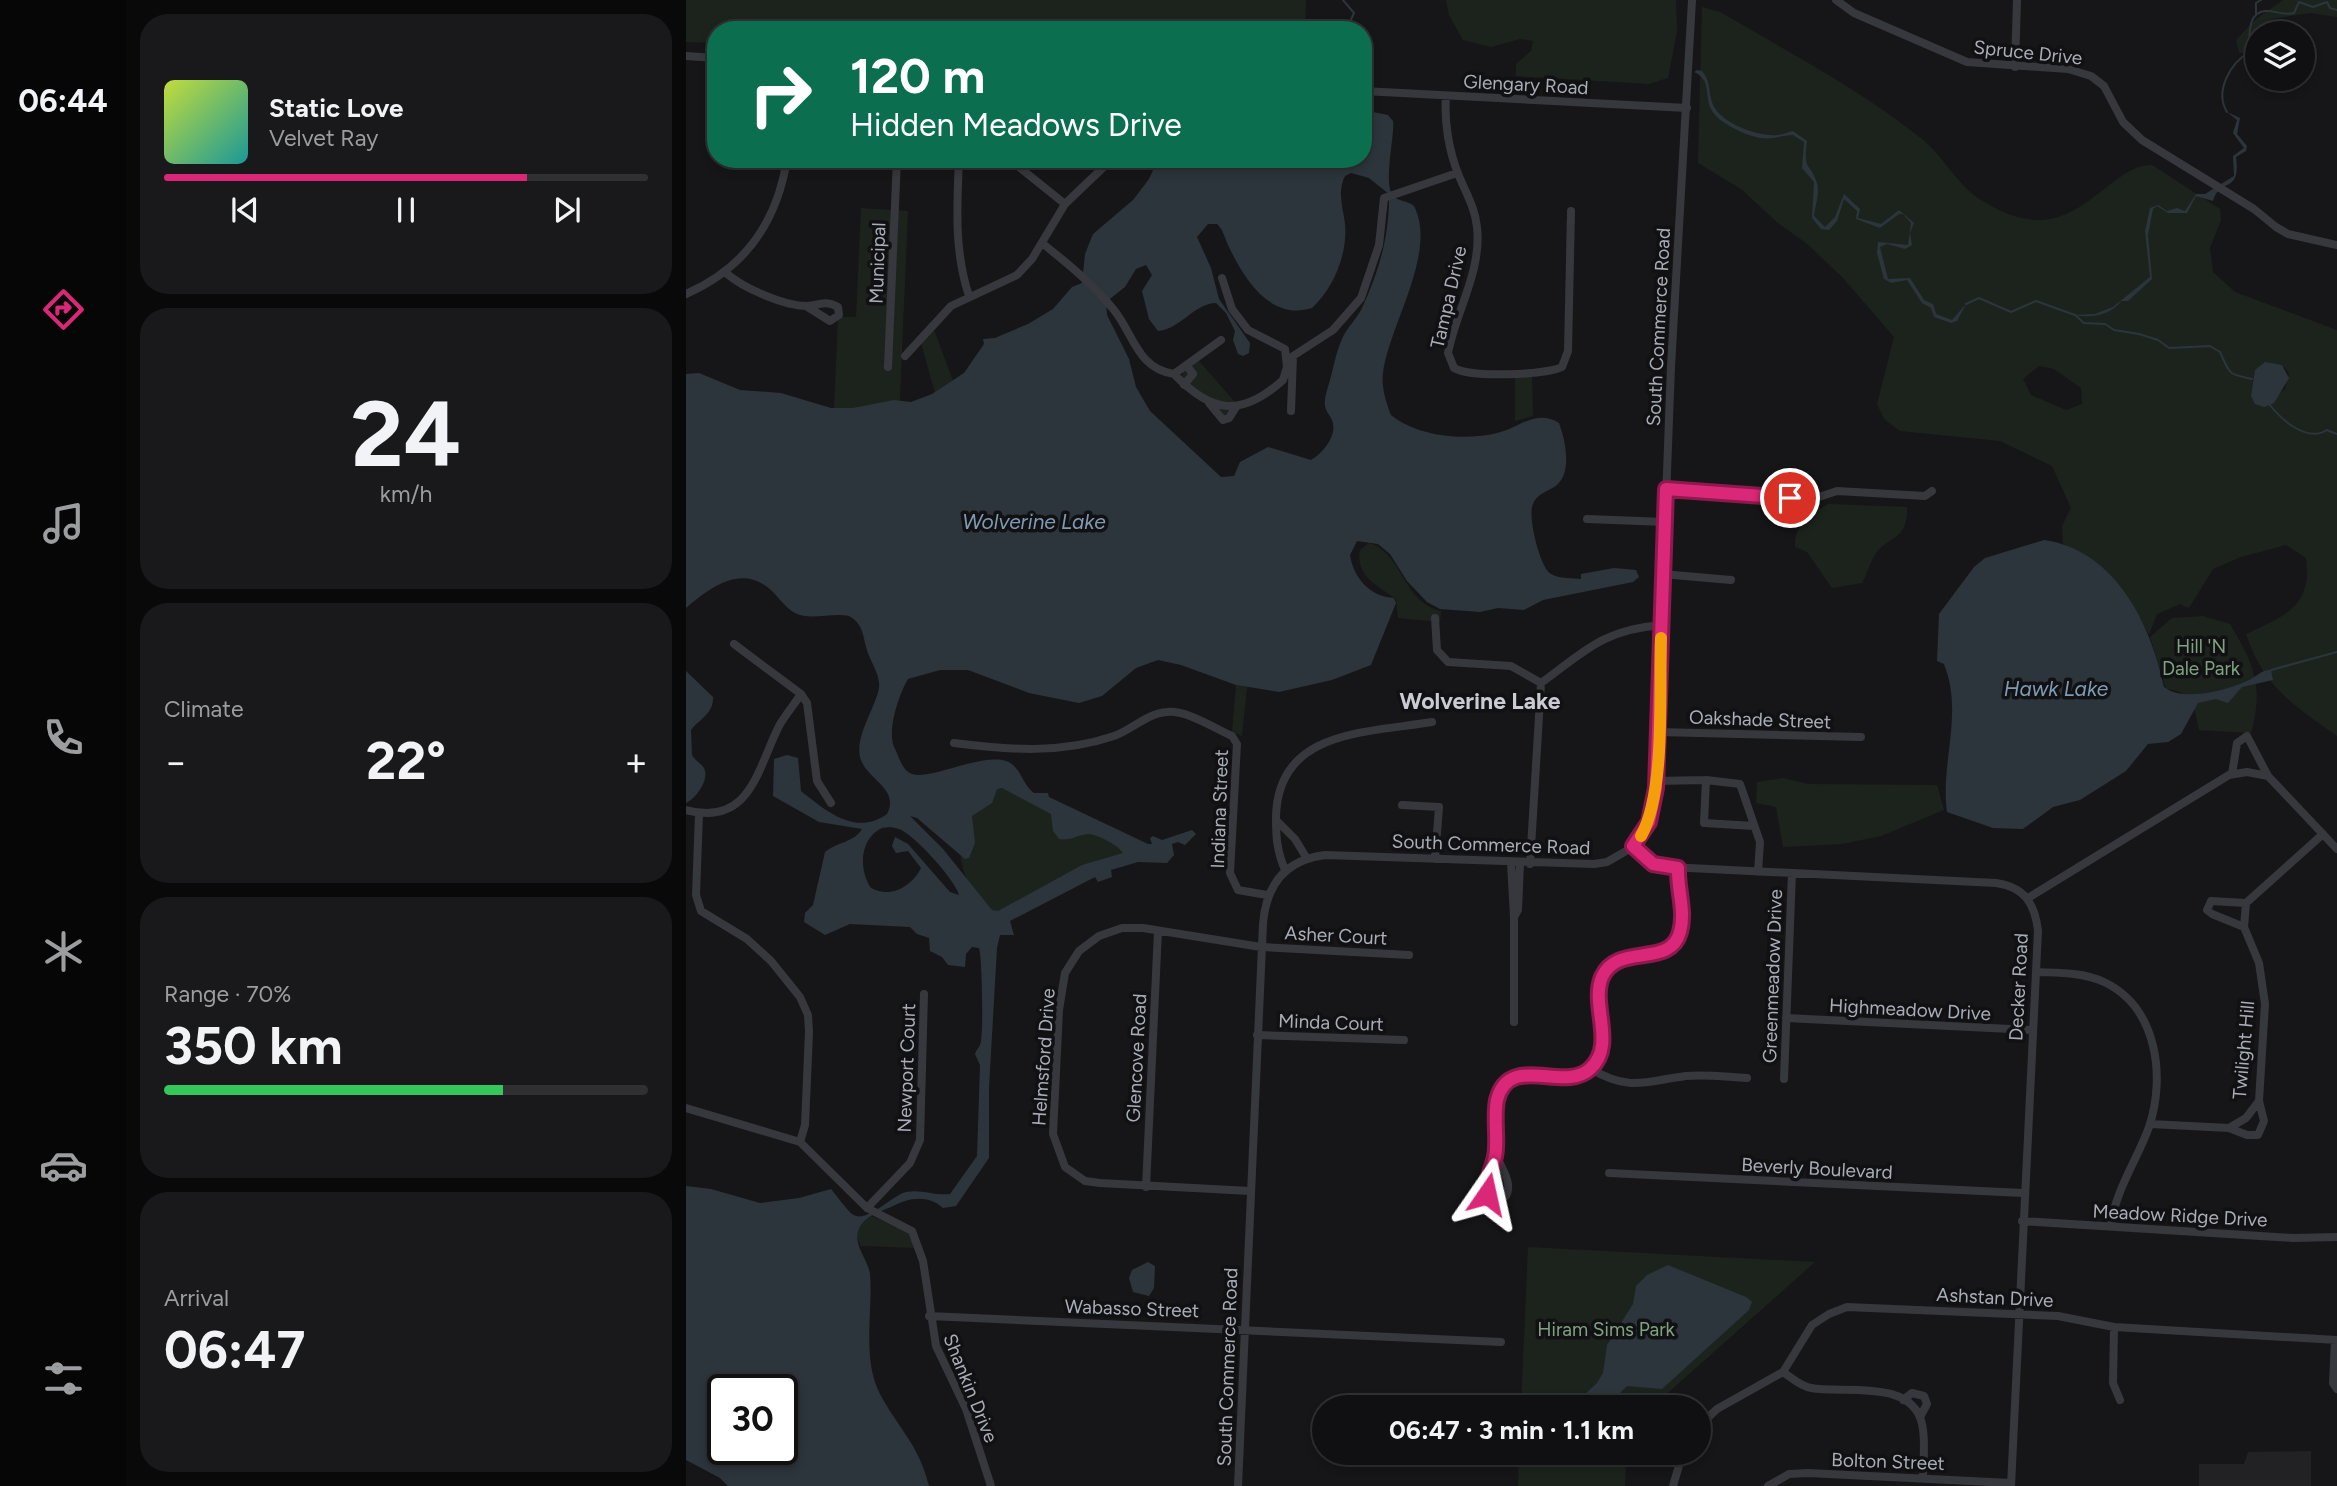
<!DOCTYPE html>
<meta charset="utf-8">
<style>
body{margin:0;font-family:Figtree,sans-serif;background:#19191b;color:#f1f3f6;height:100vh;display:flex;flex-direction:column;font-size:26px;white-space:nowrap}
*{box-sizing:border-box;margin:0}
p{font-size:23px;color:#9c9d9f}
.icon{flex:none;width:38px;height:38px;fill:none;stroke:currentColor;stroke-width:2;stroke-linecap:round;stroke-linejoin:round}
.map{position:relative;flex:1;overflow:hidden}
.sheet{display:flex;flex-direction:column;gap:14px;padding:14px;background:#09090a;width:560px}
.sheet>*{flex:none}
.top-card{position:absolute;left:21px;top:21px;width:665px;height:147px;border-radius:28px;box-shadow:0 4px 10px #0003,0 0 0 2px #303032;background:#0b6e4f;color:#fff;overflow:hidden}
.tools{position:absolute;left:1559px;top:21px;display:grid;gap:14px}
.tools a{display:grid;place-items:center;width:70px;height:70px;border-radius:50%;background:#101012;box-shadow:0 4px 10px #0003,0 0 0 2px #303032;font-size:35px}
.speed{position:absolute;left:21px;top:1374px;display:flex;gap:14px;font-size:35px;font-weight:700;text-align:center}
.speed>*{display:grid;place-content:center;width:91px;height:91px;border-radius:50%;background:#101012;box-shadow:0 4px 10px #0003,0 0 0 2px #303032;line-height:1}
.speed .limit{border:4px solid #111;border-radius:10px;background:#fff;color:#111}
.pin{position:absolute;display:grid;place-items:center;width:60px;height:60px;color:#fff;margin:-30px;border:4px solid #fff;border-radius:50%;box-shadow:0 2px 7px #0007}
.me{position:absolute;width:77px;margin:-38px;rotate:11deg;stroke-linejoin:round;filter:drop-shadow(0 0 5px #0008)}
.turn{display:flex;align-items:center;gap:24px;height:147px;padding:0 28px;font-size:32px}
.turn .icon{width:91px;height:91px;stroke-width:2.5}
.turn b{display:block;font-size:49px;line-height:60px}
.big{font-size:52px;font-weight:700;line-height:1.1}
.sheet .tile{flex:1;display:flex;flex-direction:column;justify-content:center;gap:10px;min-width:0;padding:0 24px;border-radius:28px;background:#19191b}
.sheet .dial{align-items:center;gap:0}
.dial b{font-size:91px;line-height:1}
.song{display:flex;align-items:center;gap:21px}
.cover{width:84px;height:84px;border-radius:10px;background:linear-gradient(135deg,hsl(70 70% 55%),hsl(180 70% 35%))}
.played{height:7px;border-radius:4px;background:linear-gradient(90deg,#db2777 75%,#303032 75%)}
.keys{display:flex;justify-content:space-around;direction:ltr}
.heat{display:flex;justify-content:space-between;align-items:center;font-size:38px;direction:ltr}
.charge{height:10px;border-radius:5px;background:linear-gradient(90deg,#34c759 70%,#303032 0)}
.trip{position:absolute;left:626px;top:1395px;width:399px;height:70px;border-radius:35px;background:#101012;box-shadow:0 4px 10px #0003,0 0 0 2px #303032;font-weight:700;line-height:70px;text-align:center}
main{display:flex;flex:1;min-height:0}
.menu{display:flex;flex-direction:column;width:126px;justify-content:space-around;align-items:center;background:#060607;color:#9c9d9f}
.menu .icon{width:49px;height:49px}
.menu .on{color:#db2777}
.menu b{font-size:32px;color:#f1f3f6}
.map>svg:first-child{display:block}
.built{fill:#222225}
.green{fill:#1c231d;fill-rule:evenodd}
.water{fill:#2c353c;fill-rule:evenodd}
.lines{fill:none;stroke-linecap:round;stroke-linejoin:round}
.stream{stroke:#2c353c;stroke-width:2}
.minor{stroke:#37383d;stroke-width:8}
.route-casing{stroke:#8e194d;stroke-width:18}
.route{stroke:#db2777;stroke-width:12}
.slow{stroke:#f59e0b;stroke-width:12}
.labels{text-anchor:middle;stroke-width:7;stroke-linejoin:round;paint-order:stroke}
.street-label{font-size:19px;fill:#a8adb8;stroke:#111113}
.park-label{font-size:19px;fill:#7fa381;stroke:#111113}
.water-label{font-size:21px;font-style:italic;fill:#7f9bb3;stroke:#111113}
.quarter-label{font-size:23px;font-weight:bold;fill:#c9ccd4;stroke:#111113}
</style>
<main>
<nav class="menu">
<b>06:44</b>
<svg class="icon on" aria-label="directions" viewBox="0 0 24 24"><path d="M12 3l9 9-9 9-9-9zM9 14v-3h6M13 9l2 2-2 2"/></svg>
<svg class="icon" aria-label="music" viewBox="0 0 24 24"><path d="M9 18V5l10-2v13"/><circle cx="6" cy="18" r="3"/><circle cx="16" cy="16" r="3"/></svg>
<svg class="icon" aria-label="phone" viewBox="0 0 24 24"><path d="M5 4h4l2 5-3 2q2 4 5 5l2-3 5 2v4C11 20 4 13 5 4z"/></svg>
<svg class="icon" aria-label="climate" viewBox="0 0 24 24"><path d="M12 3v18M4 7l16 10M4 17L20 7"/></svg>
<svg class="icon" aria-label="car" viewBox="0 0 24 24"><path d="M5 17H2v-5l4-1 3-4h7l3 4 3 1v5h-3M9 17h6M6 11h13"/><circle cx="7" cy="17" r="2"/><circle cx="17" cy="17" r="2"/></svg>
<svg class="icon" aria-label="filters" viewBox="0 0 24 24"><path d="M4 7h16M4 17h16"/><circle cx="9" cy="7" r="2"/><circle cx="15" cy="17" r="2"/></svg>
</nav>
<section class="sheet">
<div class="tile">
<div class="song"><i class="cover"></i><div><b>Static Love</b><p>Velvet Ray</p></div></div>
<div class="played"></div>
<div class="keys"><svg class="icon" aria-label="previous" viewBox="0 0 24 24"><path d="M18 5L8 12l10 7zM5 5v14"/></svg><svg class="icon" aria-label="pause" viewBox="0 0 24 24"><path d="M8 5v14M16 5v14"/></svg><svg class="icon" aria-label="next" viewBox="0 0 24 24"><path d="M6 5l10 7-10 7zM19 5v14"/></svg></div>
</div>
<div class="tile dial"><b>24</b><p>km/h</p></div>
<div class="tile"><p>Climate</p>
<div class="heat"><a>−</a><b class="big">22°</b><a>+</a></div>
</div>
<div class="tile"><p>Range · 70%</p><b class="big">350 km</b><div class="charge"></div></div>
<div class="tile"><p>Arrival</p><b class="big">06:47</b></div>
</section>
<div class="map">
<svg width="1651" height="1486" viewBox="0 0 1651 1486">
<rect width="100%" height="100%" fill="#161618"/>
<path class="built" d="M1625,1451V1486H1513V1464H1558L1562,1452Z"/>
<path class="green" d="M0,0H620L619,30H417L343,24L342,30H30V43L0,42Z
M760,0H990L991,31L982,78L963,84L830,76V64L845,51L847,41L834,39L805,47L777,40L763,15Z
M1597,0H1651V17L1624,13L1586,19L1576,33H1572L1567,53H1553L1550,40L1570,19Z
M1016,7L1034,12C1102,52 1174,89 1236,139C1258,157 1271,185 1295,200C1312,211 1335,221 1355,220C1403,218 1431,164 1466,165L1534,209L1535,220L1524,248L1527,272L1549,292L1651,330V736C1608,706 1577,686 1560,634C1599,616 1627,606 1620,558L1600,545L1555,557L1527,569L1503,608L1494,604L1471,614L1463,635C1441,593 1422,563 1377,544L1376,526L1385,508L1366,466L1314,441L1214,431L1198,419L1191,404L1208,337L1157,278L1120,243L1092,223L1055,189L1012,163ZM1596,365L1603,373L1599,389L1592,394L1565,398L1569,370ZM1353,366L1368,369L1395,388L1396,404L1380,410L1345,395L1337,379Z
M175,208L222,211L212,444L166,408H148L152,320L155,317H170Z
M247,327L267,381L249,393L235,343Z
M513,361L548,401L547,408L539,417L495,379L497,372Z
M846,374L847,416L829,421V375Z
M1142,504L1221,507C1222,543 1201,534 1188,556C1183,565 1181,574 1176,583L1146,588L1121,552L1109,547C1108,524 1125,515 1142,504Z
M683,543C717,553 717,603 755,611L754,622L712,618L710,599C692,586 669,576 674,550Z
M1517,616L1544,624C1568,664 1578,687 1565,733L1513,730C1509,707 1506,691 1480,689L1464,637L1486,618Z
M550,685L561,687L556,736L546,732Z
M1097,778L1122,784L1251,785L1258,810L1195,836L1156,844L1097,847L1090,807L1070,803L1071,782Z
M308,787L326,790L438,843L442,856L307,915C276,878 272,870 275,821Z
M185,1216L221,1231L230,1248L175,1246L170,1236L176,1223Z
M842,1247L1129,1262L966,1407H835Z
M833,1453H940L939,1486H832Z"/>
<path class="water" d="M1011,70L1016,71C1025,82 1022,90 1026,102C1031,122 1072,137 1091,135C1097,135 1101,132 1107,131L1121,141C1117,173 1124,161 1131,183C1134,193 1129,206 1128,216L1139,227L1149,217L1158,194L1174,209L1172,218L1195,224L1213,210L1228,223L1224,233L1226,245L1219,249L1201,244L1194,247L1202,279L1224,278L1238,300L1247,304L1250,314L1266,320L1280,304L1271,321L1265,323L1248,317L1245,308L1236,303L1221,280L1205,283L1198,279L1191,253L1192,242L1222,245L1225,223L1217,214H1213L1194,228L1170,219L1171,211L1158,199L1151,221L1143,230L1135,229L1126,218L1128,182L1116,168L1118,142L1107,135C1095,135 1084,141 1070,137C1057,134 1031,122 1025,109C1018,95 1026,80 1008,72Z
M677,110L702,115L707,121C709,137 696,186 708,197C713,201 722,201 728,206C752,252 703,325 697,373C695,386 700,403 705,415C732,437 779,441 811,433C832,429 850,408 873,423C879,439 886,470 872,484C863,492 852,492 847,504C841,515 854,568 865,574C873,579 887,578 895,579V574L928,568L950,570L953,577L947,582L857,600L838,610L812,608L794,612L754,609L741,602L721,581L704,554L692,544L671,541L664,555C667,577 684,597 708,598L710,603L685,665L646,680L593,692L550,685L495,665L472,660L450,668L416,696L393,703L343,693L282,670H254L222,679C213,694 201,730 208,747C212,754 215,766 221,771C235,786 293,752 320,761C335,766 336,785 348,793H362L363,797L462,844H466L464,838L467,836L476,840L506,830L510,834L499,845L492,842L486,844L488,855L481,863L452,862L425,870L426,877L412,882L409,877L324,921L328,935H314L311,948L303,1088V1158L270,1206L257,1208C243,1195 224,1197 207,1206C196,1211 178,1216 173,1229C166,1244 182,1259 184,1274C187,1311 176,1357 193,1392C212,1429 232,1442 243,1486H42L34,1478L0,1460V1186L25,1189L74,1203L113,1198L145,1189C150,1195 162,1211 166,1214C180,1225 206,1195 220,1192C236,1189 249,1196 264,1194L291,1156L294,1065L289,1054C290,1050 293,1048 294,1045C298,1039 296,954 293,948L286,947L280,954L279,967L262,965L256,957L244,951L243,938L231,934L224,927L164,924L139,935L118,922L119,913L127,905L139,852C151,842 169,842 176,829L133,822L87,796L88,759L101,755L112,758L115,791C139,810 169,837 201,814C214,789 182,780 175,760C167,739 189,709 193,688C195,675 183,660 180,647C177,634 176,623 163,616C146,612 125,621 109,613C100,608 93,598 86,591C56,563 25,587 0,608V374L13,373L54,390L95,393L145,408H167L208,400L225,402L246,394L278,373L298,344L297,339L309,338L342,324L367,309L386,287L396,283L399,254L407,234L447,200L463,179L472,159H677ZM665,173L683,178L703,194C704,234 693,272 676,308C671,319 661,327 656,339C650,352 648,366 644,380C642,387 638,398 639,406C640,412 644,415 646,420C652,435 637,453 625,460L582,447L554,462L548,476L535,477L464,411L450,387L443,359L421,315L420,302L439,287L450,269L460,265L466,275L456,291L463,319L472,331C493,330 509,303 530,303L540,313L549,331L547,340L552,354L557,356L563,353L564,343L533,299L525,268L511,237L522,224H531C538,230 539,240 544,249C559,280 585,321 626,308C647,289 662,254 659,224C657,208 651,191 659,176ZM316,788L365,814L367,831L373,839C385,841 391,835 402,834C412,834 433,846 437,853L396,865L312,911L306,910L257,849L224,816L231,818L279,859L283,858L289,843L286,816L306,803L311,789ZM196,828C202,827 207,827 213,829C229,835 269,880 273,895L264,892L222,844L209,837L206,846L210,853L222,851L235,868C226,886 205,899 185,888C172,869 174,838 196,828ZM37,1390H96V1449H37Z
M1541,112L1554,118L1551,134L1561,146L1560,151L1550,157C1555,195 1534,176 1527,201L1510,196L1501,213H1482L1471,206L1467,209L1462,235L1466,279L1442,301H1435C1424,316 1405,318 1388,315L1409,314L1427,307L1464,277L1459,231L1464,208L1472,205L1481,211L1491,208L1499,211L1510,194H1519L1548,176L1547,156L1558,148L1547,133L1551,120Z
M1579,362L1596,365L1603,378L1588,403L1578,407L1569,404L1565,396L1569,370Z
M1358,540C1429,550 1465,624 1478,687C1497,702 1539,691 1561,681C1570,677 1576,669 1585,670L1587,680L1556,687L1542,703L1530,699L1512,703L1495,734L1482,742L1462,744L1440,771L1394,800L1367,807L1337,829L1307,828L1261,812C1254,762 1278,715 1258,664L1251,661L1253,614L1288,567L1299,558Z
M0,671L27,697C28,713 14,719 5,730L6,755C9,761 15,763 18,768C24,780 9,799 0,803Z
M462,1262L469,1266L468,1288L463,1296L447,1292L443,1278L446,1270Z
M982,1265L1060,1297L1066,1302L1063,1310L976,1389L941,1386L920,1407H865L897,1396L911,1383L917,1373L921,1345L947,1304L950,1286L961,1275Z"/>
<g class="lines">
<path class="stream" d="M657,0L668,13L663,24
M1570,14V3L1575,0
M1541,112C1528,91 1545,63 1562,53C1565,40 1559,13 1579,11C1589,10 1597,16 1608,13L1613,2L1627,7L1641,2L1644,8L1651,10
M1280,304L1293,298L1325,312L1350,301L1389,315L1398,323L1419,324L1428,330L1453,334L1472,340L1483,348L1524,346L1534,352C1544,373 1540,374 1566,379
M1583,404C1595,419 1620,443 1641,430L1651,434
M1585,670L1651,652"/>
<path class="minor" d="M1150,0L1168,13L1281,62L1382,69L1405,76L1418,86L1437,122L1456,140L1568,209L1590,227L1602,234L1651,245
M0,56L30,58
M1329,67L1331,0
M677,91L1001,108
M760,96C758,122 763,152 773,176C780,193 789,208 791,227C796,271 770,311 762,353L768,368C785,378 859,375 876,367L882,351L885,211
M273,159C271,206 268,251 283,296
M323,159L379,204
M356,243C381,263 407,284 428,310C448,335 451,368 488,374L535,340
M40,273C57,288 98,306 121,306C134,305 140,300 152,307L153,315L144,321L120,306
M0,294C59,268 91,223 101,159
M219,356L265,306L331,275L346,259L379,204L426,159
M202,367L211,159
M488,374C525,413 555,418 597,380L601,367L599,349L562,330L546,309L536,278
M498,385L507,374L501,366
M523,403L537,420L543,418L550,407
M605,411L607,356L647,330L675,298L693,245L698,198L771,173
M980,489L1121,501L1151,491L1239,496L1246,491
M901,519L979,522
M976,574L1045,580
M749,618L751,650L762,662L825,666L855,683
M48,644L115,694L121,703L131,781L145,803
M972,732L1175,737
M268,743C323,750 375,754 428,736C445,730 462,713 481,712C501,710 528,728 546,736L551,744L544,873L552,890L581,895
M1546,774L1551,743L1561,736L1582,776L1651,849
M1020,780L1018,823L1068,826
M970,781L1020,780L1054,784L1074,842L1072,872
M716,805L753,807L749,859
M0,810C64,827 71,770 93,726C99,715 108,705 115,694
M13,814L10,895L15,911L61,939L85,961L114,997L122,1015L123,1032L119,1125L114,1142
M590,820L609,839L620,857
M947,847L967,864L983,867L1310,883C1338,887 1349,903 1352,931L1325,1486
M825,863L828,917L832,910L834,863
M844,864L855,683C900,650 917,630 975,625
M599,870C591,851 590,838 590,818C591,730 679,733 746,722
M1342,898L1543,775L1561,772L1582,776
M828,917V1022
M1558,927L1526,914L1521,910L1525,901L1560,903L1637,834
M1350,972C1372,973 1397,972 1418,982C1471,1007 1480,1076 1463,1127C1452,1158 1428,1193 1425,1226
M1100,1018L1345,1030
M571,1035L718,1040
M905,1069C944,1092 959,1081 1000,1076C1020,1074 1041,1077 1061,1078
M1098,1079L1106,873
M0,1108L114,1142L181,1208L226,1231L237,1261L250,1346L280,1409L305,1486
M1464,1124L1543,1128L1560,1118L1573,1101L1579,1004L1573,963L1558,927L1560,903
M1543,1128L1561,1135H1572L1578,1121L1573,1101
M810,1153L800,1190L804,1197L812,1200L820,1196C828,1181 812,1166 810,1151C809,1135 807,1108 814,1093C832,1056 875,1089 901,1072C931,1052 906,1008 915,981C927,940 983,970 994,932C1000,911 991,889 992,868
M923,1173L1337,1193
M460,1187L472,931
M564,1191L414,1183L399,1181L379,1167L367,1134L373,1010L379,973L393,951L413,936L436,928H457L575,947L723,955
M181,1208L224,1163L234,1140L238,994
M1336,1221L1607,1238L1651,1237
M243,1316L815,1342
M1428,1327L1427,1383L1434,1400
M1649,1340L1647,1383L1651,1389
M1097,1372C1106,1378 1114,1386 1125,1388C1157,1394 1226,1378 1236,1424C1240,1441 1237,1461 1237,1478
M1217,1400L1226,1393L1238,1396L1241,1404L1234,1417
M1013,1426L1031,1409L1097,1372L1126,1325L1143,1314L1161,1307L1372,1316L1428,1327L1651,1340
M552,1486L577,924C580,885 599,860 639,855L908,864L921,862L947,847L963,823L969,788L985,367L1006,0
M987,1486L997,1452
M1082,1486L1103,1474L1122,1473L1325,1483"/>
</g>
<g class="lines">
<defs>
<path id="route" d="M801,1194C799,1178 810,1164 810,1148C811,1132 808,1115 811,1100C823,1052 878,1093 904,1069C931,1045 904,1005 916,977C932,942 984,969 994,932C1000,911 991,889 992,868L967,864L947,846L963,822L970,788L980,489L1104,498"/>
</defs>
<use href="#route" class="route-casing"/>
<use href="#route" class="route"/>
<path class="slow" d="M955,836C980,792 973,690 975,638"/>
</g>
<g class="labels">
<g class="street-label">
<text transform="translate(1342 52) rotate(6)" y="7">Spruce Drive</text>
<text transform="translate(840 84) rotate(3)" y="7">Glengary Road</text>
<text transform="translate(191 263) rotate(-88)" y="7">Municipal</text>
<text transform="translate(762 297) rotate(-77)" y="7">Tampa Drive</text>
<text transform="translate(972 327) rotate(-87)" y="7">South Commerce Road</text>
<text transform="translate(1074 719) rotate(2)" y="7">Oakshade Street</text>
<text transform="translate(533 809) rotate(-88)" y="7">Indiana Street</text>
<text transform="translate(805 844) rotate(2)" y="7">South Commerce Road</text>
<text transform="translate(650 935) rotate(3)" y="7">Asher Court</text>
<text transform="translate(1086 976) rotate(-88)" y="7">Greenmeadow Drive</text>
<text transform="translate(1332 987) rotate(-87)" y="7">Decker Road</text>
<text transform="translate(1224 1009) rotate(3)" y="7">Highmeadow Drive</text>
<text transform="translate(645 1022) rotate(2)" y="7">Minda Court</text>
<text transform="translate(1557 1050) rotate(-85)" y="7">Twilight Hill</text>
<text transform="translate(357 1057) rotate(-86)" y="7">Helmsford Drive</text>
<text transform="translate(450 1058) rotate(-87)" y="7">Glencove Road</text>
<text transform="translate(220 1068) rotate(-88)" y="7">Newport Court</text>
<text transform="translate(1131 1168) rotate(3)" y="7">Beverly Boulevard</text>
<text transform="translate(1494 1215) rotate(3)" y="7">Meadow Ridge Drive</text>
<text transform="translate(1309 1297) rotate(3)" y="7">Ashstan Drive</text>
<text transform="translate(446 1308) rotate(2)" y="7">Wabasso Street</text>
<text transform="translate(541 1367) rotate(-88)" y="7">South Commerce Road</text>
<text transform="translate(285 1388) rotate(68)" y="7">Shankin Drive</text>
<text transform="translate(1202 1461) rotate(2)" y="7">Bolton Street</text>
</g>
<g class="park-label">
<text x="1515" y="653">Hill 'N<tspan x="1515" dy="22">Dale Park</tspan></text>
<text x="920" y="1336">Hiram Sims Park</text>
</g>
<g class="water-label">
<text x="348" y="529">Wolverine Lake</text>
<text x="1370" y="696">Hawk Lake</text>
</g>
<g class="quarter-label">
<text x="794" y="709">Wolverine Lake</text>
</g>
</g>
</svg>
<div class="tools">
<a><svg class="icon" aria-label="layers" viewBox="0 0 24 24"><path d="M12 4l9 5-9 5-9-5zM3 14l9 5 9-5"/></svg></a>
</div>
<div class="speed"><div class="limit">30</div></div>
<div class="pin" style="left:1104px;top:498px;background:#d93025"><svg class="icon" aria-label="arrive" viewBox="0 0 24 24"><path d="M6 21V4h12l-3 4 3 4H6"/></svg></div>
<svg class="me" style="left:801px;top:1194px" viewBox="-20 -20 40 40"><path d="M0-17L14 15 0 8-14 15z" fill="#db2777" stroke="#fff" stroke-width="4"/></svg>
<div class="trip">06:47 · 3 min · 1.1 km</div>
<div class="top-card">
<div class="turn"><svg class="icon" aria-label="right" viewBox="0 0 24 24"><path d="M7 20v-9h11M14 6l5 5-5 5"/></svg><div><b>120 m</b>Hidden Meadows Drive</div></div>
</div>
</div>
</main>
